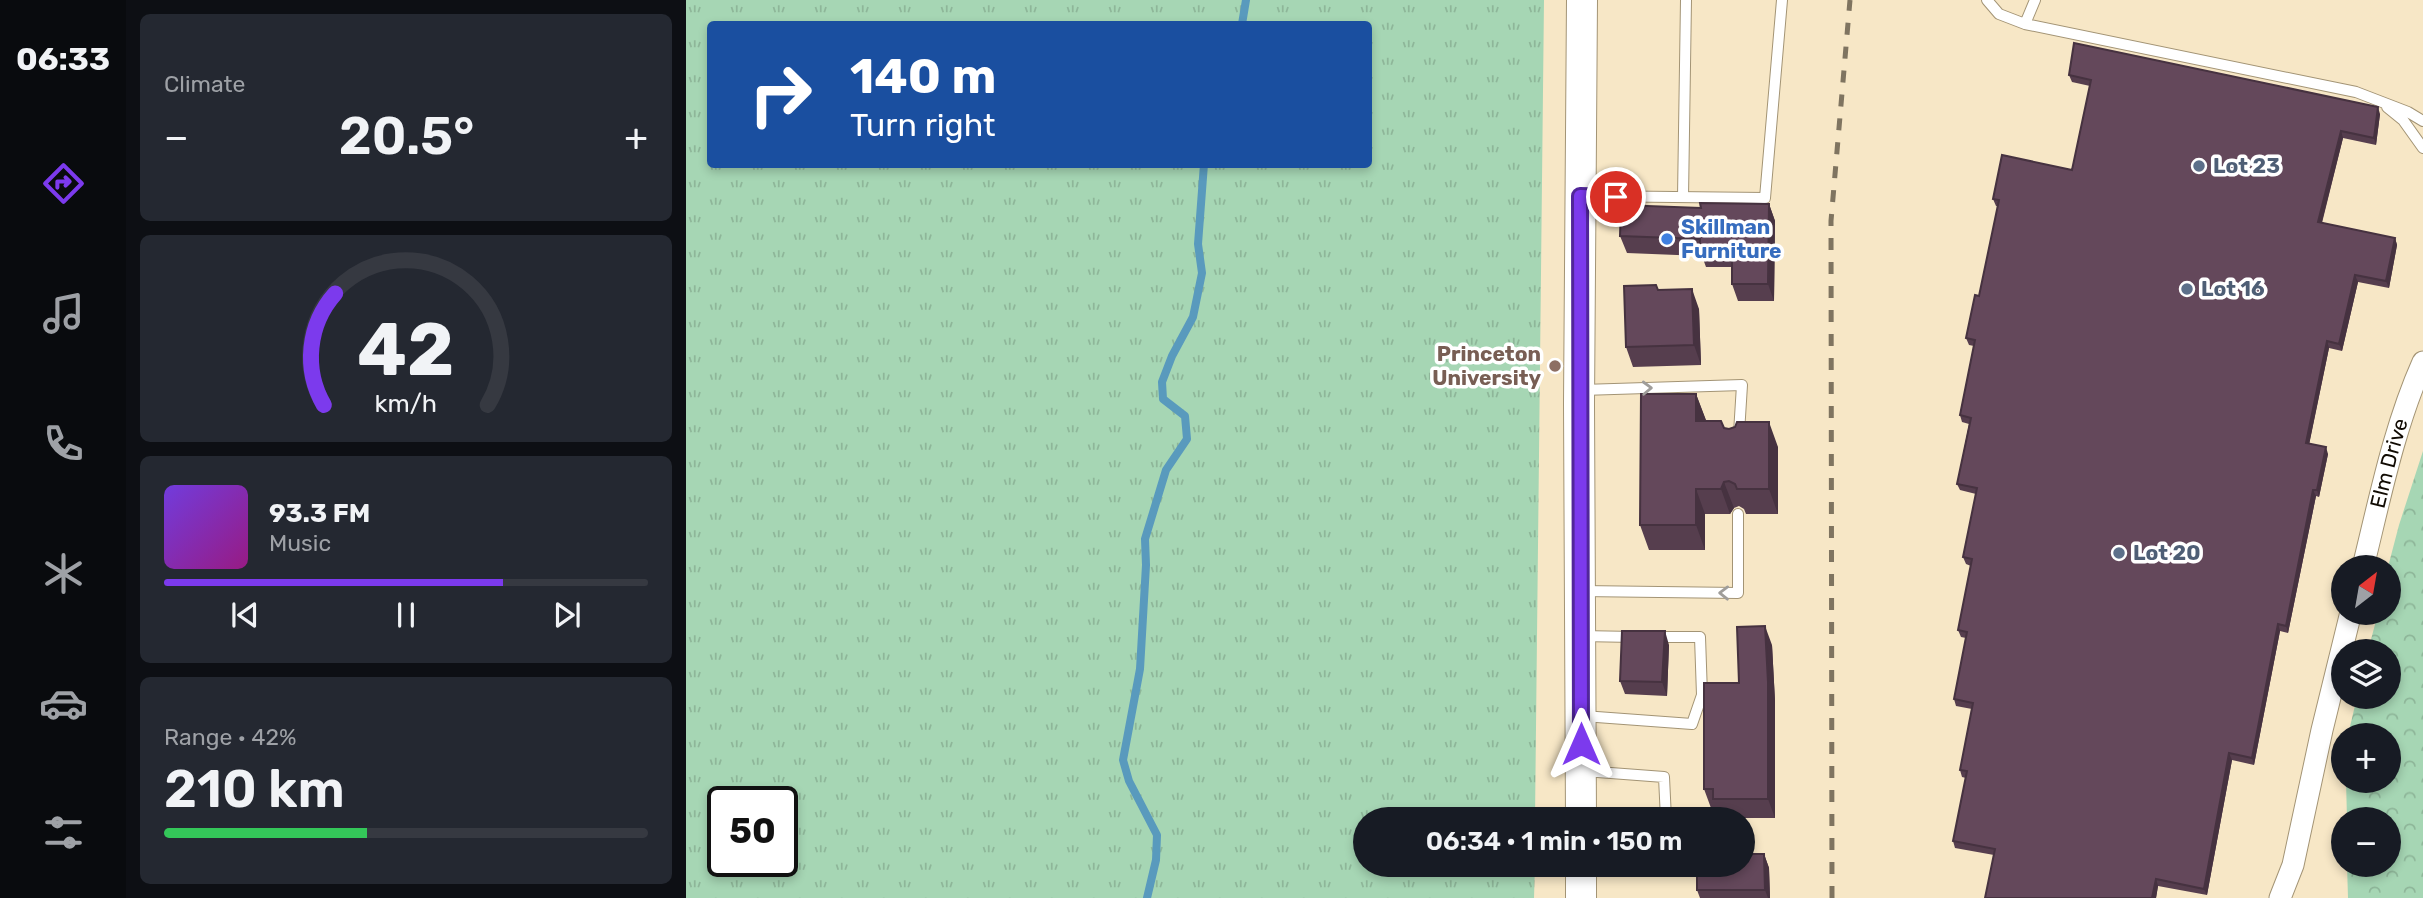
<!DOCTYPE html>
<meta charset="utf-8">
<style>
body{margin:0;font-family:Rubik,sans-serif;background:#242831;color:#f1f3f6;height:100vh;display:flex;flex-direction:column;font-size:26px;white-space:nowrap}
*{box-sizing:border-box;margin:0}
p{font-size:23px;color:#9ea1a6}
.icon{flex:none;width:38px;height:38px;fill:none;stroke:currentColor;stroke-width:2;stroke-linecap:round;stroke-linejoin:round}
.map{position:relative;flex:1;overflow:hidden}
.sheet{display:flex;flex-direction:column;gap:14px;padding:14px;background:#0d0f14;width:560px}
.sheet>*{flex:none}
.top-card{position:absolute;left:21px;top:21px;width:665px;height:147px;border-radius:7px;box-shadow:0 4px 10px #0003;background:#1a4fa0;color:#fff;overflow:hidden}
.needle{width:46px;rotate:31deg}
.buttons{position:absolute;left:1645px;top:555px;display:grid;gap:14px}
.buttons a{display:grid;place-items:center;width:70px;height:70px;border-radius:50%;background:#171b24;box-shadow:0 4px 10px #0003;font-size:35px}
.speed{position:absolute;left:21px;top:786px;display:flex;gap:14px;font-size:35px;font-weight:700;text-align:center}
.speed>*{display:grid;place-content:center;width:91px;height:91px;border-radius:50%;background:#171b24;box-shadow:0 4px 10px #0003;line-height:1}
.speed .limit{border:4px solid #111;border-radius:10px;background:#fff;color:#111}
.pin{position:absolute;display:grid;place-items:center;width:60px;height:60px;color:#fff;margin:-30px;border:4px solid #fff;border-radius:50%;box-shadow:0 2px 7px #0007}
.me{position:absolute;width:77px;margin:-38px;rotate:0deg;stroke-linejoin:round;filter:drop-shadow(0 0 5px #0008)}
.turn{display:flex;align-items:center;gap:24px;height:147px;padding:0 28px;font-size:32px}
.turn .icon{width:91px;height:91px;stroke-width:2.5}
.turn b{display:block;font-size:49px;line-height:60px}
.big{font-size:52px;font-weight:600;line-height:1.1}
.sheet .card{flex:1;display:flex;flex-direction:column;justify-content:center;gap:10px;min-width:0;padding:0 24px;border-radius:10px;background:#242831}
.sheet .dial{align-items:center;gap:0}
.dial svg{height:182px;overflow:visible;fill:none;stroke:#363941;stroke-width:7;stroke-linecap:round;text-anchor:middle}
.dial text{fill:#f1f3f6;stroke:none}
.song{display:flex;align-items:center;gap:21px}
.cover{width:84px;height:84px;border-radius:10px;background:linear-gradient(135deg,hsl(260 70% 55%),hsl(310 70% 35%))}
.played{height:7px;border-radius:4px;background:linear-gradient(90deg,#7c3aed 70%,#363941 70%)}
.keys{display:flex;justify-content:space-around;direction:ltr}
.heat{display:flex;justify-content:space-between;align-items:center;font-size:38px;direction:ltr}
.charge{height:10px;border-radius:5px;background:linear-gradient(90deg,#34c759 42%,#363941 0)}
.trip{position:absolute;left:667px;top:807px;width:402px;height:70px;border-radius:35px;background:#171b24;box-shadow:0 4px 10px #0003;font-weight:600;line-height:70px;text-align:center}
main{display:flex;flex:1;min-height:0}
.tabs{display:flex;flex-direction:column;width:126px;justify-content:space-around;align-items:center;background:#090b0e;color:#9ea1a6}
.tabs .icon{width:49px;height:49px}
.tabs .selected{color:#7c3aed}
.tabs b{font-size:32px;color:#f1f3f6}
.map>svg:first-child{display:block}
.grass{fill:url(#grass-tufts);fill-rule:evenodd}
.forest{fill:url(#forest-crowns)}
.lines{fill:none;stroke-linecap:round;stroke-linejoin:round}
.stream{stroke:#599abd;stroke-width:8}
.lane-casing{stroke:#a39475;stroke-width:12}
.street-casing{stroke:#a39475;stroke-width:23}
.secondary-casing{stroke:#a39475;stroke-width:32}
.lane{stroke:#fff;stroke-width:10}
.street{stroke:#fff;stroke-width:21}
.secondary{stroke:#fff;stroke-width:30}
.rail{stroke:#7f7460;stroke-width:5;stroke-dasharray:12 12;stroke-linecap:butt}
.wall{fill:#563e4e}
.shaded-wall{fill:#463240}
.building{fill:#64485b;stroke:#463240;stroke-width:2}
.oneway{stroke:#9f9d9a}
.route-casing{stroke:#51269a;stroke-width:18}
.route{stroke:#7c3aed;stroke-width:12}
.service-dot{fill:#5c6f8a;stroke:#fff;stroke-width:2.5}
.shop-dot{fill:#3f7fe0;stroke:#fff;stroke-width:2.5}
.education-dot{fill:#8d6e63;stroke:#fff;stroke-width:2.5}
.labels{text-anchor:middle;stroke-width:7;stroke-linejoin:round;paint-order:stroke}
.service-label{font-size:21px;font-weight:bold;fill:#4e5e75;stroke:#fff;text-anchor:start}
.shop-label{font-size:21px;font-weight:bold;fill:#366cbe;stroke:#fff;text-anchor:start}
.education-label{font-size:21px;font-weight:bold;fill:#785e54;stroke:#fff;text-anchor:end}
.street-label{font-size:21px;fill:#100a02;stroke:#fff}
</style>
<main>
<nav class="tabs">
<b>06:33</b>
<svg class="icon selected" aria-label="directions" viewBox="0 0 24 24"><path d="M12 3l9 9-9 9-9-9zM9 14v-3h6M13 9l2 2-2 2"/></svg>
<svg class="icon" aria-label="music" viewBox="0 0 24 24"><path d="M9 18V5l10-2v13"/><circle cx="6" cy="18" r="3"/><circle cx="16" cy="16" r="3"/></svg>
<svg class="icon" aria-label="phone" viewBox="0 0 24 24"><path d="M5 4h4l2 5-3 2q2 4 5 5l2-3 5 2v4C11 20 4 13 5 4z"/></svg>
<svg class="icon" aria-label="climate" viewBox="0 0 24 24"><path d="M12 3v18M4 7l16 10M4 17L20 7"/></svg>
<svg class="icon" aria-label="car" viewBox="0 0 24 24"><path d="M5 17H2v-5l4-1 3-4h7l3 4 3 1v5h-3M9 17h6M6 11h13"/><circle cx="7" cy="17" r="2"/><circle cx="17" cy="17" r="2"/></svg>
<svg class="icon" aria-label="filters" viewBox="0 0 24 24"><path d="M4 7h16M4 17h16"/><circle cx="9" cy="7" r="2"/><circle cx="15" cy="17" r="2"/></svg>
</nav>
<section class="sheet">
<div class="card"><p>Climate</p>
<div class="heat"><a>−</a><b class="big">20.5°</b><a>+</a></div>
</div>
<div class="card dial"><svg viewBox="0 0 100 80">
<path d="M14 69A42 42 0 1 1 86 69"/>
<path d="M14 69A42 42 0 0 1 19 20" stroke="#7c3aed"/>
<text x="50" y="56" font-size="32" font-weight="700">42</text>
<text x="50" y="72" font-size="11">km/h</text>
</svg></div>
<div class="card">
<div class="song"><i class="cover"></i><div><b>93.3 FM</b><p>Music</p></div></div>
<div class="played"></div>
<div class="keys"><svg class="icon" aria-label="previous" viewBox="0 0 24 24"><path d="M18 5L8 12l10 7zM5 5v14"/></svg><svg class="icon" aria-label="pause" viewBox="0 0 24 24"><path d="M8 5v14M16 5v14"/></svg><svg class="icon" aria-label="next" viewBox="0 0 24 24"><path d="M6 5l10 7-10 7zM19 5v14"/></svg></div>
</div>
<div class="card"><p>Range · 42%</p><b class="big">210 km</b><div class="charge"></div></div>
</section>
<div class="map">
<svg width="1737" height="898" viewBox="0 0 1737 898">
<defs>
<pattern id="grass-tufts" width="24" height="20" patternUnits="userSpaceOnUse" patternTransform="scale(1.75)"><rect width="24" height="20" fill="#a6d6b4"/><path d="M3 7l-1-3M5 7V3M7 7l1-3M15 17l-1-3M17 17v-4M19 17l1-3" fill="none" stroke="#8eb699"/></pattern>
<pattern id="forest-crowns" width="20" height="18" patternUnits="userSpaceOnUse" patternTransform="scale(1.75)"><rect width="20" height="18" fill="#a6d6b4"/><path d="M2 6a3 3 0 1 1 6 0M12 15a3 3 0 1 1 6 0" fill="none" stroke="#8eb699"/></pattern>
</defs>
<rect width="100%" height="100%" fill="#f7e7c6"/>
<path class="grass" d="M0,0H858L849,819H679V864L849,865L848,898H0ZM24,24H682V164H24ZM37,802H96V861H37Z"/>
<path class="forest" d="M1737,451V898H1662L1661,865L1703,864V819H1661L1660,781L1703,780V735H1662L1671,697L1703,696V651H1682L1692,613L1703,612L1702,567L1713,525Z"/>
<g class="lines">
<path class="stream" d="M556,24L560,0
M461,898L470,860L471,835L443,781L437,760L454,669L460,565L459,539L480,470L501,439L499,416L477,399L476,382L486,356L507,317L516,273L512,244L518,164"/>
<defs>
<path id="lane" d="M1301,0L1313,14L1339,24L1670,92L1722,112L1737,121
M1339,24L1349,0
M1701,107L1717,120L1737,148
M897,196L1079,198L1096,0
M997,197L1000,0
M896,390L1056,385L1053,433
M895,591L1052,593V514
M895,636L948,637
M897,716L1006,724L1016,695L1014,637H968
M898,771L978,777L980,819"/>
<g id="street">
<path id="s1" d="M1677,567C1694,498 1708,427 1737,362"/>
<path d="M1594,898L1607,865L1636,730L1665,612"/>
</g>
<path id="secondary" d="M895,819L893,404L896,0
M895,898V864"/>
</defs>
<use href="#lane" class="lane-casing"/>
<use href="#street" class="street-casing"/>
<use href="#secondary" class="secondary-casing"/>
<use href="#lane" class="lane"/>
<use href="#street" class="street"/>
<use href="#secondary" class="secondary"/>
<path class="rail" d="M1146,898L1145,221L1164,0"/>
</g>
<path class="wall" d="M1383,75L1694,114L1690,145L1657,138L1636,223L1709,238L1711,245L1703,288L1672,282L1656,351L1643,348L1623,444L1642,454L1633,497L1630,496L1602,633L1594,631L1568,765L1546,760L1521,895L1472,886L1470,898H1299L1308,855L1269,848L1267,841L1280,778L1276,777L1274,770L1286,709L1270,706L1268,699L1280,638L1275,637L1272,630L1285,566L1280,564L1277,557L1290,494L1274,490L1271,484L1283,424L1276,422L1274,415L1288,346L1283,345L1280,338L1293,296L1312,206H1310L1307,199L1386,170L1404,86L1386,82Z
M1083,204L1089,221L1088,301H1052L1046,284V267H1020L1016,256L941,253L934,236L1015,208Z
M972,290L1013,309L1015,365L947,367L940,347Z
M1010,394L1020,421L1092,447V514H1060L1058,509L1053,506L1048,508L1044,514H1019V550H963L954,525Z
M983,645L981,696L939,694L934,681Z
M1086,645L1089,701V818H1034L1030,808H1025L1018,789L1053,683Z
M1078,854L1083,868L1084,898H1014L1011,890Z"/>
<path class="shaded-wall" d="M1692,107L1694,114L1690,145L1688,138Z
M1655,131L1657,138L1634,229L1632,222Z
M1083,204L1089,221L1088,301L1082,284Z
M1709,238L1711,245L1703,288L1700,281Z
M1669,275L1672,282L1656,351L1653,344Z
M1006,289L1013,309L1015,365L1008,345Z
M1641,341L1643,348L1622,450L1620,443Z
M1010,394L1020,420V447L1010,421Z
M1083,422L1092,447V514L1083,489Z
M1640,447L1642,454L1633,497L1631,490Z
M1038,482L1048,508L1044,514L1035,489Z
M1010,489L1019,514V550L1010,525Z
M1627,490L1630,496L1602,633L1600,626Z
M1592,624L1594,631L1568,765L1566,758Z
M1079,626L1086,645L1089,701V818L1082,799Z
M979,631L983,645L981,696L976,682Z
M1543,753L1546,760L1521,895L1518,889Z
M1078,854L1083,868L1084,898H1082L1079,890Z
M1470,879L1472,886L1470,898H1466Z"/>
<path class="building" d="M1388,43L1692,107L1688,138L1655,131L1632,222L1709,238L1700,281L1669,275L1653,344L1641,341L1620,443L1640,447L1631,490H1627L1600,626L1592,624L1566,758L1543,753L1518,889L1470,879L1466,898H1299L1309,849L1267,841L1281,771L1274,770L1287,703L1268,699L1281,632L1272,630L1286,559L1277,557L1291,488L1271,484L1285,418L1274,415L1289,340L1280,338L1289,295L1293,296L1313,200L1307,199L1316,155L1386,170L1405,80L1383,75Z
M1014,203L1083,204L1082,284H1046V250L1014,249V239L934,236L935,205L1015,208Z
M970,285L972,290L1006,289L1008,345L940,347L938,286Z
M955,394H1010V421H1035L1038,428L1043,429L1049,427L1051,422H1083V489H1051L1049,484L1043,481L1038,482L1035,489H1010V525H954Z
M1079,626L1082,682V799H1027V789H1018V683H1053L1051,627Z
M936,631H979L976,682L934,681Z
M1057,854H1078L1079,890H1011V864H1057Z"/>
<defs><path id="oneway-chevron" d="M-2-3.5L2.5 0L-2 3.5" fill="none" stroke-width="1.6" stroke-linecap="round" stroke-linejoin="round" transform="scale(1.75)"/></defs>
<g class="oneway">
<use href="#oneway-chevron" transform="translate(961 388) rotate(-2)"/>
<use href="#oneway-chevron" transform="translate(1038 593) rotate(-179)"/>
</g>
<g class="lines">
<defs>
<path id="route" d="M895,744L894,196L930,197"/>
</defs>
<use href="#route" class="route-casing"/>
<use href="#route" class="route"/>
</g>
<g class="service-dot">
<circle cx="1513" cy="166" r="7"/>
<circle cx="1501" cy="289" r="7"/>
<circle cx="1433" cy="553" r="7"/>
</g>
<circle class="shop-dot" cx="981" cy="239" r="7"/>
<circle class="education-dot" cx="869" cy="366" r="7"/>
<g class="labels">
<g class="service-label">
<text x="1527" y="173">Lot 23</text>
<text x="1515" y="296">Lot 16</text>
<text x="1447" y="560">Lot 20</text>
</g>
<g class="shop-label">
<text x="995" y="234">Skillman<tspan x="995" dy="24">Furniture</tspan></text>
</g>
<g class="education-label">
<text x="855" y="361">Princeton<tspan x="855" dy="24">University</tspan></text>
</g>
<g class="street-label">
<text dy="7" stroke="none"><textPath href="#s1" startOffset="107">Elm Drive</textPath></text>
</g>
</g>
</svg>
<div class="buttons">
<a><svg class="needle" viewBox="-14 -14 28 28"><path d="M0-13l5 13h-10z" fill="#e53935"/><path d="M0 13l5-13h-10z" fill="#9ea1a6"/></svg></a>
<a><svg class="icon" aria-label="layers" viewBox="0 0 24 24"><path d="M12 4l9 5-9 5-9-5zM3 14l9 5 9-5"/></svg></a>
<a>+</a>
<a>−</a>
</div>
<div class="speed"><div class="limit">50</div></div>
<div class="pin" style="left:930px;top:197px;background:#d93025"><svg class="icon" aria-label="arrive" viewBox="0 0 24 24"><path d="M6 21V4h12l-3 4 3 4H6"/></svg></div>
<svg class="me" style="left:895px;top:744px" viewBox="-20 -20 40 40"><path d="M0-17L14 15 0 8-14 15z" fill="#7c3aed" stroke="#fff" stroke-width="4"/></svg>
<div class="trip">06:34 · 1 min · 150 m</div>
<div class="top-card">
<div class="turn"><svg class="icon" aria-label="right" viewBox="0 0 24 24"><path d="M7 20v-9h11M14 6l5 5-5 5"/></svg><div><b>140 m</b>Turn right</div></div>
</div>
</div>
</main>
